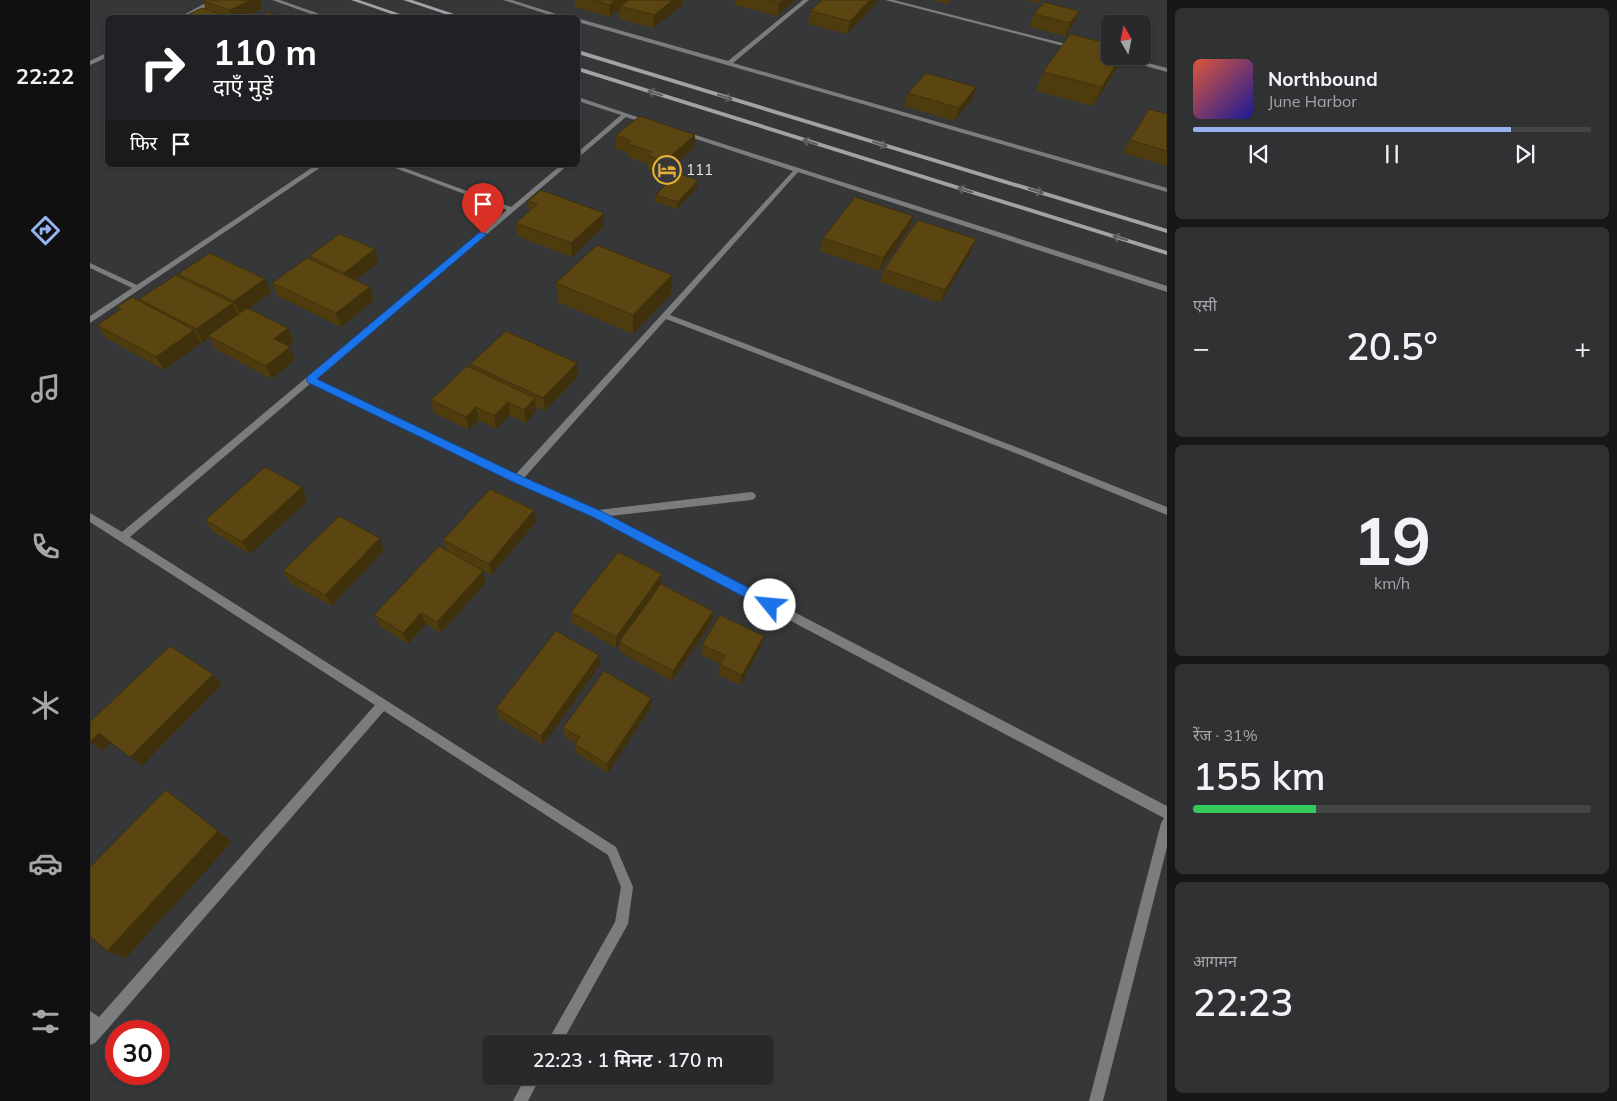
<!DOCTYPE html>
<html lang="hi">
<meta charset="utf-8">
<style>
body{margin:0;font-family:Mulish,"Noto Sans Devanagari",sans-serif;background:#303133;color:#f1f3f6;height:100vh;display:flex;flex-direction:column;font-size:19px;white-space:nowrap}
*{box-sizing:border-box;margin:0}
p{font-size:16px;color:#a5a6a9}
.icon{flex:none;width:28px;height:28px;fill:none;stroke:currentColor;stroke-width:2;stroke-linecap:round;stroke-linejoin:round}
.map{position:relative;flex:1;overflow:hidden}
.sheet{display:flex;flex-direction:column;gap:8px;padding:8px;background:#161718;width:450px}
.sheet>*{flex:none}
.guide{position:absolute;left:15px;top:15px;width:475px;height:152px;border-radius:8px;box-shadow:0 1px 4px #0004,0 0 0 1px #444547;background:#202124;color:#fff;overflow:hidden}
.needle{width:32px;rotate:351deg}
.controls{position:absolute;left:1011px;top:15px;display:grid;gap:10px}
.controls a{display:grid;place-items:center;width:50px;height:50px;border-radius:8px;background:#28292b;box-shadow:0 1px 4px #0004,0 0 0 1px #444547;font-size:25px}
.speed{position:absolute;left:15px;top:1020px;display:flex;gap:10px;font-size:25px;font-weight:700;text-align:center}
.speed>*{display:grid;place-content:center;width:65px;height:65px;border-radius:50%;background:#28292b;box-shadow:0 1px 4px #0004,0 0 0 1px #444547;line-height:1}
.speed .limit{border:8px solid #d22;background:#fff;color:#111}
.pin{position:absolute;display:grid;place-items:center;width:42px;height:42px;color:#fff;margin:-51px -21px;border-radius:50% 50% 50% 0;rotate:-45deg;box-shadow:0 0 5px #0007}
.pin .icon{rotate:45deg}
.me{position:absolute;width:55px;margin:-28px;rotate:298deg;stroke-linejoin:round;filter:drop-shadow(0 0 4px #0008)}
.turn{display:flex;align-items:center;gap:18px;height:105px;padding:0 25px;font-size:22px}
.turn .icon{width:65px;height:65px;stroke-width:2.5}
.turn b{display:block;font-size:35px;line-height:42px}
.then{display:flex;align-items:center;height:48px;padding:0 25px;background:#0003;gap:10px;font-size:19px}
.big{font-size:38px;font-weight:600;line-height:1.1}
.sheet .tile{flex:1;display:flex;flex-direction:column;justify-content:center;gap:8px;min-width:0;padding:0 18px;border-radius:8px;background:#303133}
.sheet .dial{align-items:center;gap:0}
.dial b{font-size:65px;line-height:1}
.song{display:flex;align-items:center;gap:15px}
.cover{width:60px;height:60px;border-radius:8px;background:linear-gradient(135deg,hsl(10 70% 55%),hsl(240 70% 35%))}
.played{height:5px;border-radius:2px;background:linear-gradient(90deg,#95b2f1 80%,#444547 80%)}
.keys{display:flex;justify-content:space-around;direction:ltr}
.heat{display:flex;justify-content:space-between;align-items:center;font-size:28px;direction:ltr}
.charge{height:8px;border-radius:4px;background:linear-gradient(90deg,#34c759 31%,#444547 0)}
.trip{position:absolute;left:392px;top:1035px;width:292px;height:50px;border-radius:8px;background:#28292b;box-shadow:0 1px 4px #0004,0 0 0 1px #444547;font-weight:600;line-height:50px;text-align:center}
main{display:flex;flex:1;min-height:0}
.tabs{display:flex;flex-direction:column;width:90px;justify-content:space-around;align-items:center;background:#101011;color:#a5a6a9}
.tabs .icon{width:35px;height:35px}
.tabs .current{color:#95b2f1}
.tabs b{font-size:22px;color:#f1f3f6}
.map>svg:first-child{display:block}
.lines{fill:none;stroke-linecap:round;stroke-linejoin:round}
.street{fill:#7b7c7d;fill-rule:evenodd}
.secondary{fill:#a1a3a5;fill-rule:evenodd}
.wall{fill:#4e3c0f}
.shaded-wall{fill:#40310d}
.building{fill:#5b4612;stroke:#40310d}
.oneway{stroke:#5b5d5f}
.route{fill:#1a73e8;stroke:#114b97}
.labels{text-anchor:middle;stroke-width:5;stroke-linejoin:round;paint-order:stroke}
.far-poi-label{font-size:15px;fill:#e2e4e5;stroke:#353739;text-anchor:start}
</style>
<main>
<nav class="tabs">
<b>22:22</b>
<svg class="icon current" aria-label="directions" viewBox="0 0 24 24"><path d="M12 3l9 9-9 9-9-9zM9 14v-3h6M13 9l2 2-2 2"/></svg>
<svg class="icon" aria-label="music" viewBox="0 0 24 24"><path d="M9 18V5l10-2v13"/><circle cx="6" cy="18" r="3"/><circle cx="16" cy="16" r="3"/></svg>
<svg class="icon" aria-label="phone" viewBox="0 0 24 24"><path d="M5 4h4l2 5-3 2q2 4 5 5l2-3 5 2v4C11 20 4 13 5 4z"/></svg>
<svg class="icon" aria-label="climate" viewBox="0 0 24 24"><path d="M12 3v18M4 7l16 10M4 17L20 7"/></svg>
<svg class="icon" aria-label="car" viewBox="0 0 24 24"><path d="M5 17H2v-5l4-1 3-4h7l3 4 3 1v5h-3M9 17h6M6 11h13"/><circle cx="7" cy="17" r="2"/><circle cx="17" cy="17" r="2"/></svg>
<svg class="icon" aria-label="filters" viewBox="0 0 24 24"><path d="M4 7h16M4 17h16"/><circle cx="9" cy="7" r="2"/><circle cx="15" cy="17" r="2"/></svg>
</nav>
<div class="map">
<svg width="1077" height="1101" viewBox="0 0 1077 1101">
<rect width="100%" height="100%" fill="#353739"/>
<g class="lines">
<path class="street" d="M121,0H128L95,18H88Z
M182,0H190L241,18H232Z
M413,0H422L479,18H469Z
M713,0H719L643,63L1077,188V192L488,22V18L490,19L638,61Z
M795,0H804L988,47L985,49Z
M18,52V57L0,65V61Z
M1020,56H1031L1077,68V72Z
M488,97L562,122L563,123L560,125L536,117L490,156L488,157V152L531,115L488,101Z
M593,131L1077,286V292L708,172L580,315L934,450L1077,507V515L928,454L576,319L434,478L508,510L661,492L664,493L666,496L664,499L661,500L520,516L1077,806V847L1013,1101H999L1071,823L1074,818L504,517L424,482L221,383L40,537L526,847L543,887L538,924L471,1044H456L525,922L531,887L518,855L294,711L15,1032L5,1043L0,1045V1011L9,1017L285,705L0,522V513L32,532L417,210L297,165H306L421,207L471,165H478L227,379L426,474L703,171L591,134L590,133Z
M226,165H234L0,323V316L42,288L0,268V263L47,285Z
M436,1076H451L438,1101H423Z"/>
<path class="secondary" d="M261,0H269L322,18H313Z
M313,0H322L376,18H367Z
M488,50L1077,229V233L488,54Z
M488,67L1077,251V255L488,71Z"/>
</g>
<path class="wall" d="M115,0H170L172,8L155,18H100L99,14L116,10L113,1Z
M485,0H593V5L563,28L530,19V9L520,17L485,7Z
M646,0H705L687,16L645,5Z
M842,0H861L857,4Z
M935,0H951L949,3Z
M786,4L757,34L718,24L720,11Z
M989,11L984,23L975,36L939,27L944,14Z
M1028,66L1003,106L946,91L953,72Z
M886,87L882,100L864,121L814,106L818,93Z
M1077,114V166L1033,153L1040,140Z
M526,135H605L604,148L574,174L558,169V164L538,157V153L526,149Z
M608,180V187L587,209L565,202L566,195Z
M438,201L514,226L482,257L427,236L426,223L439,211Z
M823,216L819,229L789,271L730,251L733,238Z
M285,249L288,263L266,280L280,287L284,300L251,327L188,296L182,283L220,259L219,256Z
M881,252L850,303L790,282L794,269Z
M88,274L175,279L181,292L159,308L198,328L204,342L198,346L205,360L182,379L125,349L120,338L113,342L110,341L111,343L74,370L16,338L7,325L29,311L27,307L50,301L49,299L90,277Z
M466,283L581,294L543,334L468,302Z
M487,363L488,376L455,411L446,407V411L436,423L420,415L406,429L389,420L379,430L344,413L341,400L381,368L380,364Z
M218,500L160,554L123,532L115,520Z
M444,510L446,522L402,575L383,566L396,582L351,633L336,624L318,644L290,626L284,615L357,550L353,540Z
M294,550L242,606L200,583L193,571Z
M572,574L571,584L623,611L622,622L582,681L530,652L529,644L526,648L482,623L481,612Z
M674,636L671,646L650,685L628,675L630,664L611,655L612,645Z
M509,655L510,665L453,745L409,718L406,708Z
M561,698V707L518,773L486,753L485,744V743L475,737L473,728Z"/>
<path class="shaded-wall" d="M161,0H170L172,8L155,18H143L140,10Z
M526,0H544L530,6V9L520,17L519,5Z
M583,0H593V5L563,28L564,15Z
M693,0H705L687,16L689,3Z
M780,0H787L786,4L757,34L760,21Z
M989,11L984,23L975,36L980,23Z
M1031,56H1032L1028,66L1003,106L1012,87Z
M886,87L882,100L864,121L869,108Z
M605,135L604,148L574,174L575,161Z
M608,180V187L587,209L588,202Z
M514,213V226L482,257L481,243Z
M823,216L819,229L789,271L793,258Z
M886,239L881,252L850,303L855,290Z
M285,249L288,263L258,286L254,273Z
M582,275L581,294L543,334V315Z
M175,279L181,292L151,315L144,301Z
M280,287L284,300L251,327L246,313Z
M143,303L149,316L118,336L120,338L113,342L106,329Z
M198,328L204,342L190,352L184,339Z
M104,330L111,343L74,370L66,357Z
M200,347L205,360L182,379L176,366Z
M487,363L488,376L455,411L453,398Z
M445,398L446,411L436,423L434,410Z
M418,402L420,415L406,429L404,416Z
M386,407L389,420L379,430L376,417Z
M212,487L218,500L160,554L152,542Z
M444,510L446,522L402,575L399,564Z
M290,538L294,550L242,606L235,595Z
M393,571L396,582L351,633L347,622Z
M572,574L571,586L529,642V644L526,648V637Z
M623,611L622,622L582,681L583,671Z
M331,613L336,624L318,644L313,633Z
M674,636L671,646L650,685L652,675Z
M509,655L510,665L453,745L451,736Z
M123,674L132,684L52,766L40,757Z
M561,698V707L518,773L517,764Z
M9,733L21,743L12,751L0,742Z
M76,790L142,842L36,958L17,951Z"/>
<path class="building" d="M115,0H161L140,10L113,1Z
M504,0H526L519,5Z
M539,0H583L564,15L530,6Z
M675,0H693L689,3Z
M732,0H780L760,21L720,11Z
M954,2L989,11L980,23L944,14Z
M112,8L139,17L108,18L99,14Z
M178,12L194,17L167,18Z
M980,34L1020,44V56H1031L1012,87L953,72Z
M836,73L886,87L869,108L818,93Z
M1059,109L1077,114V151L1040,140Z
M550,116L605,135L575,161L558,156L562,152L538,144L541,141L526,135Z
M587,173L608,180L588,202L566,195Z
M451,190L514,213L481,243L426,223L447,204L438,201Z
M765,197L823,216L793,258L733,238Z
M828,220L886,239L855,290L794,269Z
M250,234L285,249L254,273L219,256Z
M507,245L582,275L543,315L466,283Z
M120,253L175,279L144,301L88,274Z
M217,258L280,287L246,313L182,283Z
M86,275L143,303L106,329L49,299Z
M42,297L104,330L66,357L7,325L31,309L27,307Z
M157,308L198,328L184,339L200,347L176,366L118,336Z
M416,331L487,363L453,398L380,364Z
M377,366L445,398L434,410L418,402L404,416L386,407L376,417L341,400Z
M175,467L212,487L152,542L115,520Z
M400,489L444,510L399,564L353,540Z
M249,516L290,538L235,595L193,571Z
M349,546L393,571L347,622L331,613L313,633L284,615Z
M528,552L572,574L526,637L481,612Z
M571,584L623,611L583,671L529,642Z
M630,615L674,636L652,675L630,665L635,655L612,645Z
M466,631L509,655L451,736L406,708Z
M80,646L123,674L40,757L9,733L0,742V722Z
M514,671L561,698L517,764L485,744L490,737L473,728Z
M76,790L128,831L17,951L0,936V867Z"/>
<defs><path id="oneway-shaft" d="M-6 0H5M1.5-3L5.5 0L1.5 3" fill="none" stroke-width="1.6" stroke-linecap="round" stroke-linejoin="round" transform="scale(1.25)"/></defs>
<g class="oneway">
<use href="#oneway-shaft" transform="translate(565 93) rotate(-163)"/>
<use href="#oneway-shaft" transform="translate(635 97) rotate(17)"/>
<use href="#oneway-shaft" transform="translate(720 142) rotate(-163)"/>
<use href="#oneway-shaft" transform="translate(790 144) rotate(17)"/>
<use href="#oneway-shaft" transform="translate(875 190) rotate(-163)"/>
<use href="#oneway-shaft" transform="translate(946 191) rotate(17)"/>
<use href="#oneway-shaft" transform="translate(1030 238) rotate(-163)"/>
</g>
<path class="route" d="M390,232L397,234L227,379L431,476L511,511L684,601L686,605L684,608H675L503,517L423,482L217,382V377Z"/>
<defs>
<symbol id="hotel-ring" viewBox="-11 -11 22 22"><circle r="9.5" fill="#353739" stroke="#e2af34" stroke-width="1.5"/><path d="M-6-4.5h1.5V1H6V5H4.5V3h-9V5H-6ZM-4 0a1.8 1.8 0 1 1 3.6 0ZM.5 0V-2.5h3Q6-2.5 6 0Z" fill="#e2af34"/></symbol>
</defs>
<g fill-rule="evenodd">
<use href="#hotel-ring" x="561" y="154" width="32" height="32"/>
</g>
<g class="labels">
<g class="far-poi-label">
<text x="596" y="175">111</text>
</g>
</g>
</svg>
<div class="controls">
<a><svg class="needle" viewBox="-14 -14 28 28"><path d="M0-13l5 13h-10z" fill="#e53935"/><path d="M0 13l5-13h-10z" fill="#a5a6a9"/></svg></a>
</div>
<div class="speed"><div class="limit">30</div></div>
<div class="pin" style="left:393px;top:234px;background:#d93025"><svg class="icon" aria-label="arrive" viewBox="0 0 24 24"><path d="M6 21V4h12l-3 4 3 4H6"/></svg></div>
<svg class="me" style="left:680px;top:605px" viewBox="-20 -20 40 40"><circle r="19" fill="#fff"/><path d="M0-13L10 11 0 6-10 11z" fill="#1a73e8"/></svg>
<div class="trip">22:23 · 1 मिनट · 170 m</div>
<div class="guide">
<div class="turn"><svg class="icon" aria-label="right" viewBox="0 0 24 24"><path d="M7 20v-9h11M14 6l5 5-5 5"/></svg><div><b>110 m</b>दाएँ मुड़ें</div></div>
<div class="then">फिर<svg class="icon" aria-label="arrive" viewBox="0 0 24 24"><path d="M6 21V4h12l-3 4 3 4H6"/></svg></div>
</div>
</div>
<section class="sheet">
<div class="tile">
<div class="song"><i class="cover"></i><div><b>Northbound</b><p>June Harbor</p></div></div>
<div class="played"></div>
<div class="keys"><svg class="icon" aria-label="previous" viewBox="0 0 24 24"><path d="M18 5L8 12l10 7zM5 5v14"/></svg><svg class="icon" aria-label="pause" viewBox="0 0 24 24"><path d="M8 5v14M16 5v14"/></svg><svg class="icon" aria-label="next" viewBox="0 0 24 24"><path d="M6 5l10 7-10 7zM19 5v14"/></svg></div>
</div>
<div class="tile"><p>एसी</p>
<div class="heat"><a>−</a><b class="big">20.5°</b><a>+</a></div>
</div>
<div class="tile dial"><b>19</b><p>km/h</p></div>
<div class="tile"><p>रेंज · 31%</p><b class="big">155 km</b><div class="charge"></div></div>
<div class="tile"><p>आगमन</p><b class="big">22:23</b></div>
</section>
</main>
